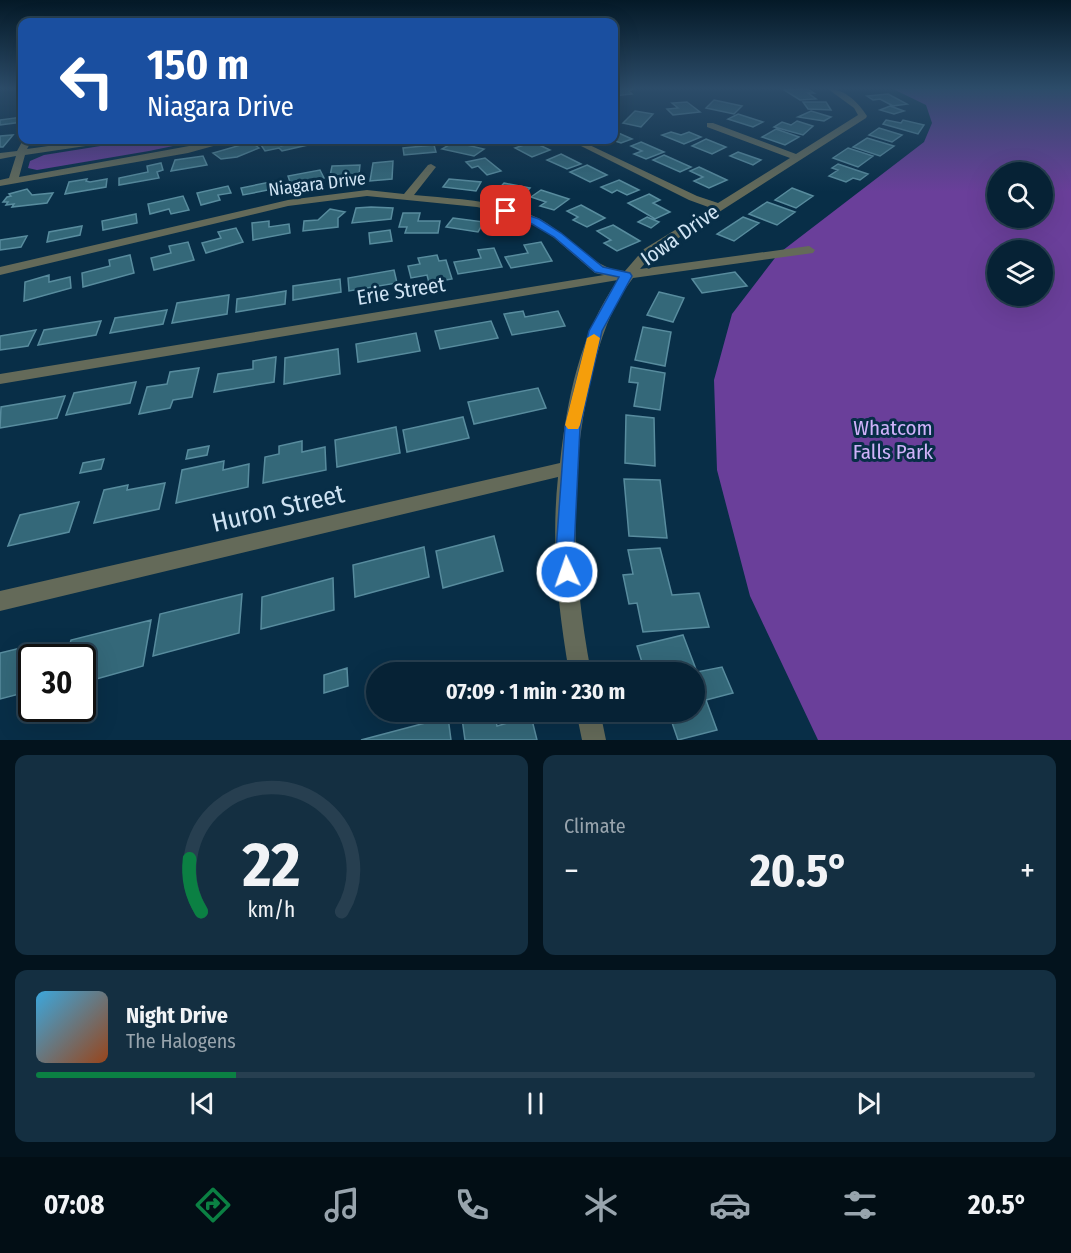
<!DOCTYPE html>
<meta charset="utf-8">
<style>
body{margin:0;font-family:"Fira Sans Condensed",sans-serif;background:#142f41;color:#f1f3f6;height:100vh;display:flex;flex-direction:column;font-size:22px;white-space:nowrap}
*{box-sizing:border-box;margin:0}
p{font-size:20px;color:#98a4ad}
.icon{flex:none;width:33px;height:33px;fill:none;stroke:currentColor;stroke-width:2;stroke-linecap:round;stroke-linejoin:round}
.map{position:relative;height:740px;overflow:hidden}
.sheet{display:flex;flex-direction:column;gap:15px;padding:15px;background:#03131d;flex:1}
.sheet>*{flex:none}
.top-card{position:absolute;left:18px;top:18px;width:600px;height:126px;border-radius:12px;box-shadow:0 6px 24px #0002,0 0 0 2px #273f50;background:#1a4fa0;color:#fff;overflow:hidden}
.tools{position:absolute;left:987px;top:162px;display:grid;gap:12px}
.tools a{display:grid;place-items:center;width:66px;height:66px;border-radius:50%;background:#062235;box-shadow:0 6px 24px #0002,0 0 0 2px #273f50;font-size:30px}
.speed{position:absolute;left:18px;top:644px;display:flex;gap:12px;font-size:30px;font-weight:700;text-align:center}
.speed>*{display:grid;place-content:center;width:78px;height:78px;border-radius:50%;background:#062235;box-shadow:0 6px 24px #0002,0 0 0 2px #273f50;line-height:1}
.speed .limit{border:3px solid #111;border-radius:9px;background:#fff;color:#111}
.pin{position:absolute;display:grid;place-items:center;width:51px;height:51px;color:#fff;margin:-26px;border-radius:12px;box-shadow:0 3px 9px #0006}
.me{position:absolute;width:66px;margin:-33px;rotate:357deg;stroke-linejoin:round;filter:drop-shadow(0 0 4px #0008)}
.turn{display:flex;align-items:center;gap:21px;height:126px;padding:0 30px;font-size:27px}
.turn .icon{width:78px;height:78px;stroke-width:2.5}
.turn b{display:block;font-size:42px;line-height:51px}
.big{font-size:45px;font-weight:700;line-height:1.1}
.sheet .widget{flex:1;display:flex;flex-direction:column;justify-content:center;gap:9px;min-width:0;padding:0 21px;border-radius:12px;background:#142f41}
.sheet .dial{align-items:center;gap:0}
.dial svg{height:156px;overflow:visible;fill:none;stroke:#273f50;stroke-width:7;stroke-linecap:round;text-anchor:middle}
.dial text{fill:#f1f3f6;stroke:none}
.song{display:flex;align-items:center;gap:18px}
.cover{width:72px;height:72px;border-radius:9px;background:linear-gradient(135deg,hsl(200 70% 55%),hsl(20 70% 35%))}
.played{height:6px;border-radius:3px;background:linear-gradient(90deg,#0b8043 20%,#273f50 20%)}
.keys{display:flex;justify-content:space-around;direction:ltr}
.heat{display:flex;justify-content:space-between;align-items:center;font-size:33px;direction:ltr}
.sheet .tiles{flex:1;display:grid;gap:15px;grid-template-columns:1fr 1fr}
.widget:last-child{grid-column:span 2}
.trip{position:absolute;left:366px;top:662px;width:339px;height:60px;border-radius:30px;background:#062235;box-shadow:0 6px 24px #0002,0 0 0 2px #273f50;font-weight:700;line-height:60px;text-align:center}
.tabs{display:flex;height:96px;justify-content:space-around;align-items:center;background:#020e15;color:#98a4ad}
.tabs .icon{width:42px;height:42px}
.tabs .active{color:#0b8043}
.tabs b{font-size:27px;color:#f1f3f6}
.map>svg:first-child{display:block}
.forest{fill:#6a3f9a;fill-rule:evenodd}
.building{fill:#346879;stroke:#588c9e;stroke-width:1.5}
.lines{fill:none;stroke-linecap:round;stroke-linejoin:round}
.street{fill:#646a59;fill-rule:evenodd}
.route{fill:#1a73e8;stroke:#114b97;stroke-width:1.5}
.slow{fill:#f59e0b}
.labels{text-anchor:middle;stroke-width:6;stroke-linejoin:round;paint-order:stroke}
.far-street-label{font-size:18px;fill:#cfe3f3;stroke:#082e47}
.street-label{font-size:21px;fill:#cfe3f3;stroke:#082e47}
.park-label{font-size:21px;fill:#d0b2fa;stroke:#082e47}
.near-street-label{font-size:26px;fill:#cfe3f3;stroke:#082e47}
</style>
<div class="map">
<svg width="1071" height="740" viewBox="0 0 1071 740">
<rect width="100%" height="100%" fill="#082e47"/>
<path class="forest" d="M893,89H1071V740H818L750,596L717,470L714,380L732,314L778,254L924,142L932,123L926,105ZM998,172H1042V218H998ZM998,250H1042V296H998Z
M138,140H202L149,151L37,170L28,168L30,161L44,155Z"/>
<path class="building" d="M614,89H633L629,91L632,94L614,96Z
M808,89L814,93H808L816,99L800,100L784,90Z
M888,94L907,104L893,106L880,99L873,100L867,96Z
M714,100L742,106L734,114L706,108Z
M687,102L700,112L673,115L667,109L678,108L672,103Z
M803,102H826L831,110L808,109Z
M890,106L904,111L894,114L880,110Z
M635,111L653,114L641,127L623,123Z
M811,111L831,117L824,121L798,117Z
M738,114L763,122L753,127L728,119Z
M22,117V122L0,125V120Z
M886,120L901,123L903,120L924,125L918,134L883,124Z
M797,121L813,126L803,135L774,127L782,122L791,125Z
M879,128L902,135L892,142L869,135Z
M776,129L799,137L785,145L762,137Z
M614,131L632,139L621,143L612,140Z
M671,132L681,135L689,132L701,137L684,144L662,135Z
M13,135L3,147H0V136Z
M867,138L894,146L880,156L853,147Z
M706,139L726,147L712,154L692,146Z
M307,140L312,144L282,151L279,148L265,151L261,145L277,141L281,146Z
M251,142L259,148L237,157L221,159L213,153Z
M454,142L484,149L474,156L442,149Z
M533,142L550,150L532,157L515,148Z
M641,142L664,152L646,159L634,154L642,151L631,146Z
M434,145L436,152L404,155L403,148Z
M848,148L873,156L858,167L833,158Z
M738,152L761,160L753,165L730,156Z
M561,154L581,164L567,169L547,160Z
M664,155L691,167L680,172L653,160Z
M203,156L207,165L171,171L175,160Z
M485,158L501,171L487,175L478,166L472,168L466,162Z
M393,161L392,179L370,181L373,163Z
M161,163L163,170L157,172L159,178L119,185V178L148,172L147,166Z
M838,164L868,174L860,180L853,178L846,182L829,176L838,170L832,168Z
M360,165L359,174L330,176L332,166Z
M587,165L607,175L590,182L570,172Z
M699,167L727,180L709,188L694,181L703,177L690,171Z
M320,170L324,178L291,185L288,176Z
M87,179L86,181L90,182L107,179L106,187L65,194L69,182Z
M449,179L481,182L476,191L443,187Z
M619,180L639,190L627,195L617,190L612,193L601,187Z
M275,181L278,188L243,195L241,188Z
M504,183L530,188L521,198L495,193Z
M228,186L231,193L218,195L220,200L201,205L197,193Z
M792,188L813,196L796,208L775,200Z
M27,189L32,195L53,193L47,203L12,207L14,204L6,205L8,202H3L7,197L11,196L9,194Z
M541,190L569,199L554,210L540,206L546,202L531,197Z
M649,194L660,200L653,203L670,212L655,219L628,203Z
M183,196L189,210L171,214L169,209L150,214L148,204Z
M767,202L795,212L777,225L749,214Z
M581,205L605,218L587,227L573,220L578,217L567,211Z
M371,207L393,208L391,219L352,223L356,208Z
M330,209L345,212L338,218V227L303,231L304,221L318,220Z
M403,213H420L418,221H440L438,233H405L407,227H399Z
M136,214L137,223L103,230L102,221Z
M647,217L659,222L651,228L638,222Z
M743,217L759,223L734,241L717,234Z
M453,218L484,222L478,232L446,227Z
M269,221V227L289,224L290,233L253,240L252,223Z
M613,225L640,241L617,251L604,243L611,240L597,231Z
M82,226L80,235L47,242L49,232Z
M236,228L243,242L206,253L202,243L221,238L218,232Z
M390,230L392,241L370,244L369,233Z
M27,236L21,247L0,250V240Z
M188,242L194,260L154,270L151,258L171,253L169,246Z
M541,242L552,261L511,268L505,257L528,253L524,245Z
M494,248L502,267L458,274L454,262L481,258L478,250Z
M130,255L134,273L83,287L82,273L110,266L109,260Z
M437,255L439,261L446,260L452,279L429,283L427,275L411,278L408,266L420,264L418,258Z
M394,270L397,283L349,291L348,278Z
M735,272L747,286L702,293L692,279Z
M49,275V282L70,277L71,288L24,301L25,282Z
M340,279L341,292L293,300V286Z
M286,291L285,304L236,312L237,299Z
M659,292L684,298L673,322L647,315Z
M229,295L227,314L172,323L177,303Z
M167,310L163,324L110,333L115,318Z
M523,311L525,317L558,311L565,326L512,335L504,314Z
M101,321L96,335L38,345L44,330Z
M491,321L498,338L440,349L435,331Z
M643,327L671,332L665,366L635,360Z
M36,330L28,346L0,350V336Z
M416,333L420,351L358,362L356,344Z
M338,349L340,374L284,384L285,358Z
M276,357L274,382L214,392L218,374L253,369V361Z
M631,367L665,373L660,410L634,406L638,383L629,382Z
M199,368L192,397L173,400L170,408L139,414L147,387L167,384L170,372Z
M136,382L130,403L66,415L74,393Z
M538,388L546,408L474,424L468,402Z
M65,396L57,418L0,428L1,407Z
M626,415L654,418L655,466L625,463Z
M463,417L469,438L407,452L403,430Z
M396,427L400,453L337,467L335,440Z
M302,441V452L325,447L326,470L263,483L265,457L279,454V446Z
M209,446L207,455L186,459L188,450Z
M104,459L101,469L80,473L83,463Z
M224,461L223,470L249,464L248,487L176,503L182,470Z
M624,479L660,480L667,538L629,536Z
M165,483L159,509L94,523L104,490L128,485L127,490Z
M79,502L69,532L8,546L20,515Z
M494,536L503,571L443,588L436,551Z
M424,547L429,577L355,597L353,565Z
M660,548L672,595L699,593L709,627L643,632L637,603L629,604L623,575L633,574L628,550Z
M333,578L334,610L261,629L262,597Z
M242,594L239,633L153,656L160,614Z
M151,620L143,666L82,683V657H66L71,640Z
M683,635L697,672L722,667L733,693L706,700L717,730L678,740L668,711H694V672H645L637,646Z
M41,643L37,657H32V676L27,692L0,699V653Z
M347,668L348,686L324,693V675Z
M461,711H494L497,726L531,716L537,740H465Z
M448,717L451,740H361Z"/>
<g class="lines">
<path class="street" d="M828,89C844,88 859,103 867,116L866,118L652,255L640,269L809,246L815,250L813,253L633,278C608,311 598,347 589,387C568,482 573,577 591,672H569C558,608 551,542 558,477L0,611V591L560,463C567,399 580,333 618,280L0,384V374L604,275L595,273L553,237L531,223L502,213L477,207L367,196L288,206L0,275V267L288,200L367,190L404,194L428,165L431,164L436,167L414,195C455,199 502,200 540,219C569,235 592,270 625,271L644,249L711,208L689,200L569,140H579L697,196L718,203L790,158L707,127V123H713L796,154L858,115L854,108Z
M23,140H32L27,149L91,140H110L106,143L25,155L19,177L222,140H235L188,153L0,186V180L9,178L16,156L0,159V153L17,151Z
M576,711H600L606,740H582Z"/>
</g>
<linearGradient id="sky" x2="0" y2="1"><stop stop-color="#041927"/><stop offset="0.46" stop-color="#2c4c69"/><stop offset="1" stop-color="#2c4c69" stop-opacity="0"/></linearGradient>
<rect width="1071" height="192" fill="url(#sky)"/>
<path class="route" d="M506,208L539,219L561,233L603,267L630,273L632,276L602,331L580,427L574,551L576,572L573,578L567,580L560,578L556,551L565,427L589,331L619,277L595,272L554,237L532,224L503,213L501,211Z"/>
<path class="slow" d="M594,334L600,338L580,425L578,429H568L565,425L587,338Z"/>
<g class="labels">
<g class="far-street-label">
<text transform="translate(317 184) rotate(-7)" y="6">Niagara Drive</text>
</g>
<g class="street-label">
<text transform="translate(680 235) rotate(-35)" y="7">Iowa Drive</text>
<text transform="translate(401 291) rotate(-9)" y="7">Erie Street</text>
</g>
<g class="park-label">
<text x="893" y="435">Whatcom<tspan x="893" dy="24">Falls Park</tspan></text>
</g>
<g class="near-street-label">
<text transform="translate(278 508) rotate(-13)" y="9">Huron Street</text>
</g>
</g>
</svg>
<div class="tools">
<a><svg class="icon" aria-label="search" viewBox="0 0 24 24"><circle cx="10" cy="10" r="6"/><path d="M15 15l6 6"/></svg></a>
<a><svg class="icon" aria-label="layers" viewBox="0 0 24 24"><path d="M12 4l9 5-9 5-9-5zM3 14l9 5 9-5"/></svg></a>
</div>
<div class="speed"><div class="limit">30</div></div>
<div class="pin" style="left:506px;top:211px;background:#d93025"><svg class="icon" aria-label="arrive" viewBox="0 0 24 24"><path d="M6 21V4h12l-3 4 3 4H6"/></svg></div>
<svg class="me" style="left:567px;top:572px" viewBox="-20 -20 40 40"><circle r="17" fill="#1a73e8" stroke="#fff" stroke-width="3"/><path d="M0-11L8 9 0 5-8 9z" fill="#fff"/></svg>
<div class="trip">07:09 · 1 min · 230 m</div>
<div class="top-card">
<div class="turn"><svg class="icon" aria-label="left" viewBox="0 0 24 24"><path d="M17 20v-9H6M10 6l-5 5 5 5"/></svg><div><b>150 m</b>Niagara Drive</div></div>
</div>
</div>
<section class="sheet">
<div class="tiles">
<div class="widget dial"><svg viewBox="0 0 100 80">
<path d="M14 69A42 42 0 1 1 86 69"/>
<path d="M14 69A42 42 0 0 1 8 42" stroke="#0b8043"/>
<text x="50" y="56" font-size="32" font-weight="700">22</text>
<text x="50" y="72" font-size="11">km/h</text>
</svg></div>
<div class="widget"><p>Climate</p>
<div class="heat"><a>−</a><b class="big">20.5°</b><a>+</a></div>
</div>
<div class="widget">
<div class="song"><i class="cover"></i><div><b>Night Drive</b><p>The Halogens</p></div></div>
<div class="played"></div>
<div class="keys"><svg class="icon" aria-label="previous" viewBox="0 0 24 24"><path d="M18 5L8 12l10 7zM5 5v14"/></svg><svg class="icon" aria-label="pause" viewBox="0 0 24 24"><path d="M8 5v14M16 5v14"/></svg><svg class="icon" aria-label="next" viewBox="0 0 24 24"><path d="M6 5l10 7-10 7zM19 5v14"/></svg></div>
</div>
</div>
</section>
<nav class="tabs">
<b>07:08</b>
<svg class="icon active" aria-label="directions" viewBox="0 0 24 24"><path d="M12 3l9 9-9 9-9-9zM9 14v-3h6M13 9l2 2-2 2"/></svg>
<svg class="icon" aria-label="music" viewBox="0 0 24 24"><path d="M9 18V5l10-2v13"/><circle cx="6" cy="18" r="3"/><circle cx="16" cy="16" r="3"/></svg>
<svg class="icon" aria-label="phone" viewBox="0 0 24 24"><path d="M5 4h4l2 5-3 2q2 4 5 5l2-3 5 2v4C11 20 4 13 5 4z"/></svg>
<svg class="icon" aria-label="climate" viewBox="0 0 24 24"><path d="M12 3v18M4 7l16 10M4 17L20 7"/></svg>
<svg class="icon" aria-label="car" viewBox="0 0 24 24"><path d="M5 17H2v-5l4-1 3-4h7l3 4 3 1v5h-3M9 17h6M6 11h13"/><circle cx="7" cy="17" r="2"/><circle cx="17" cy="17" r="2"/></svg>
<svg class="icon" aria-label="filters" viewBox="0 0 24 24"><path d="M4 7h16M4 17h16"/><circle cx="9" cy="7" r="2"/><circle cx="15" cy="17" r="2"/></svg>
<b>20.5°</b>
</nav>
